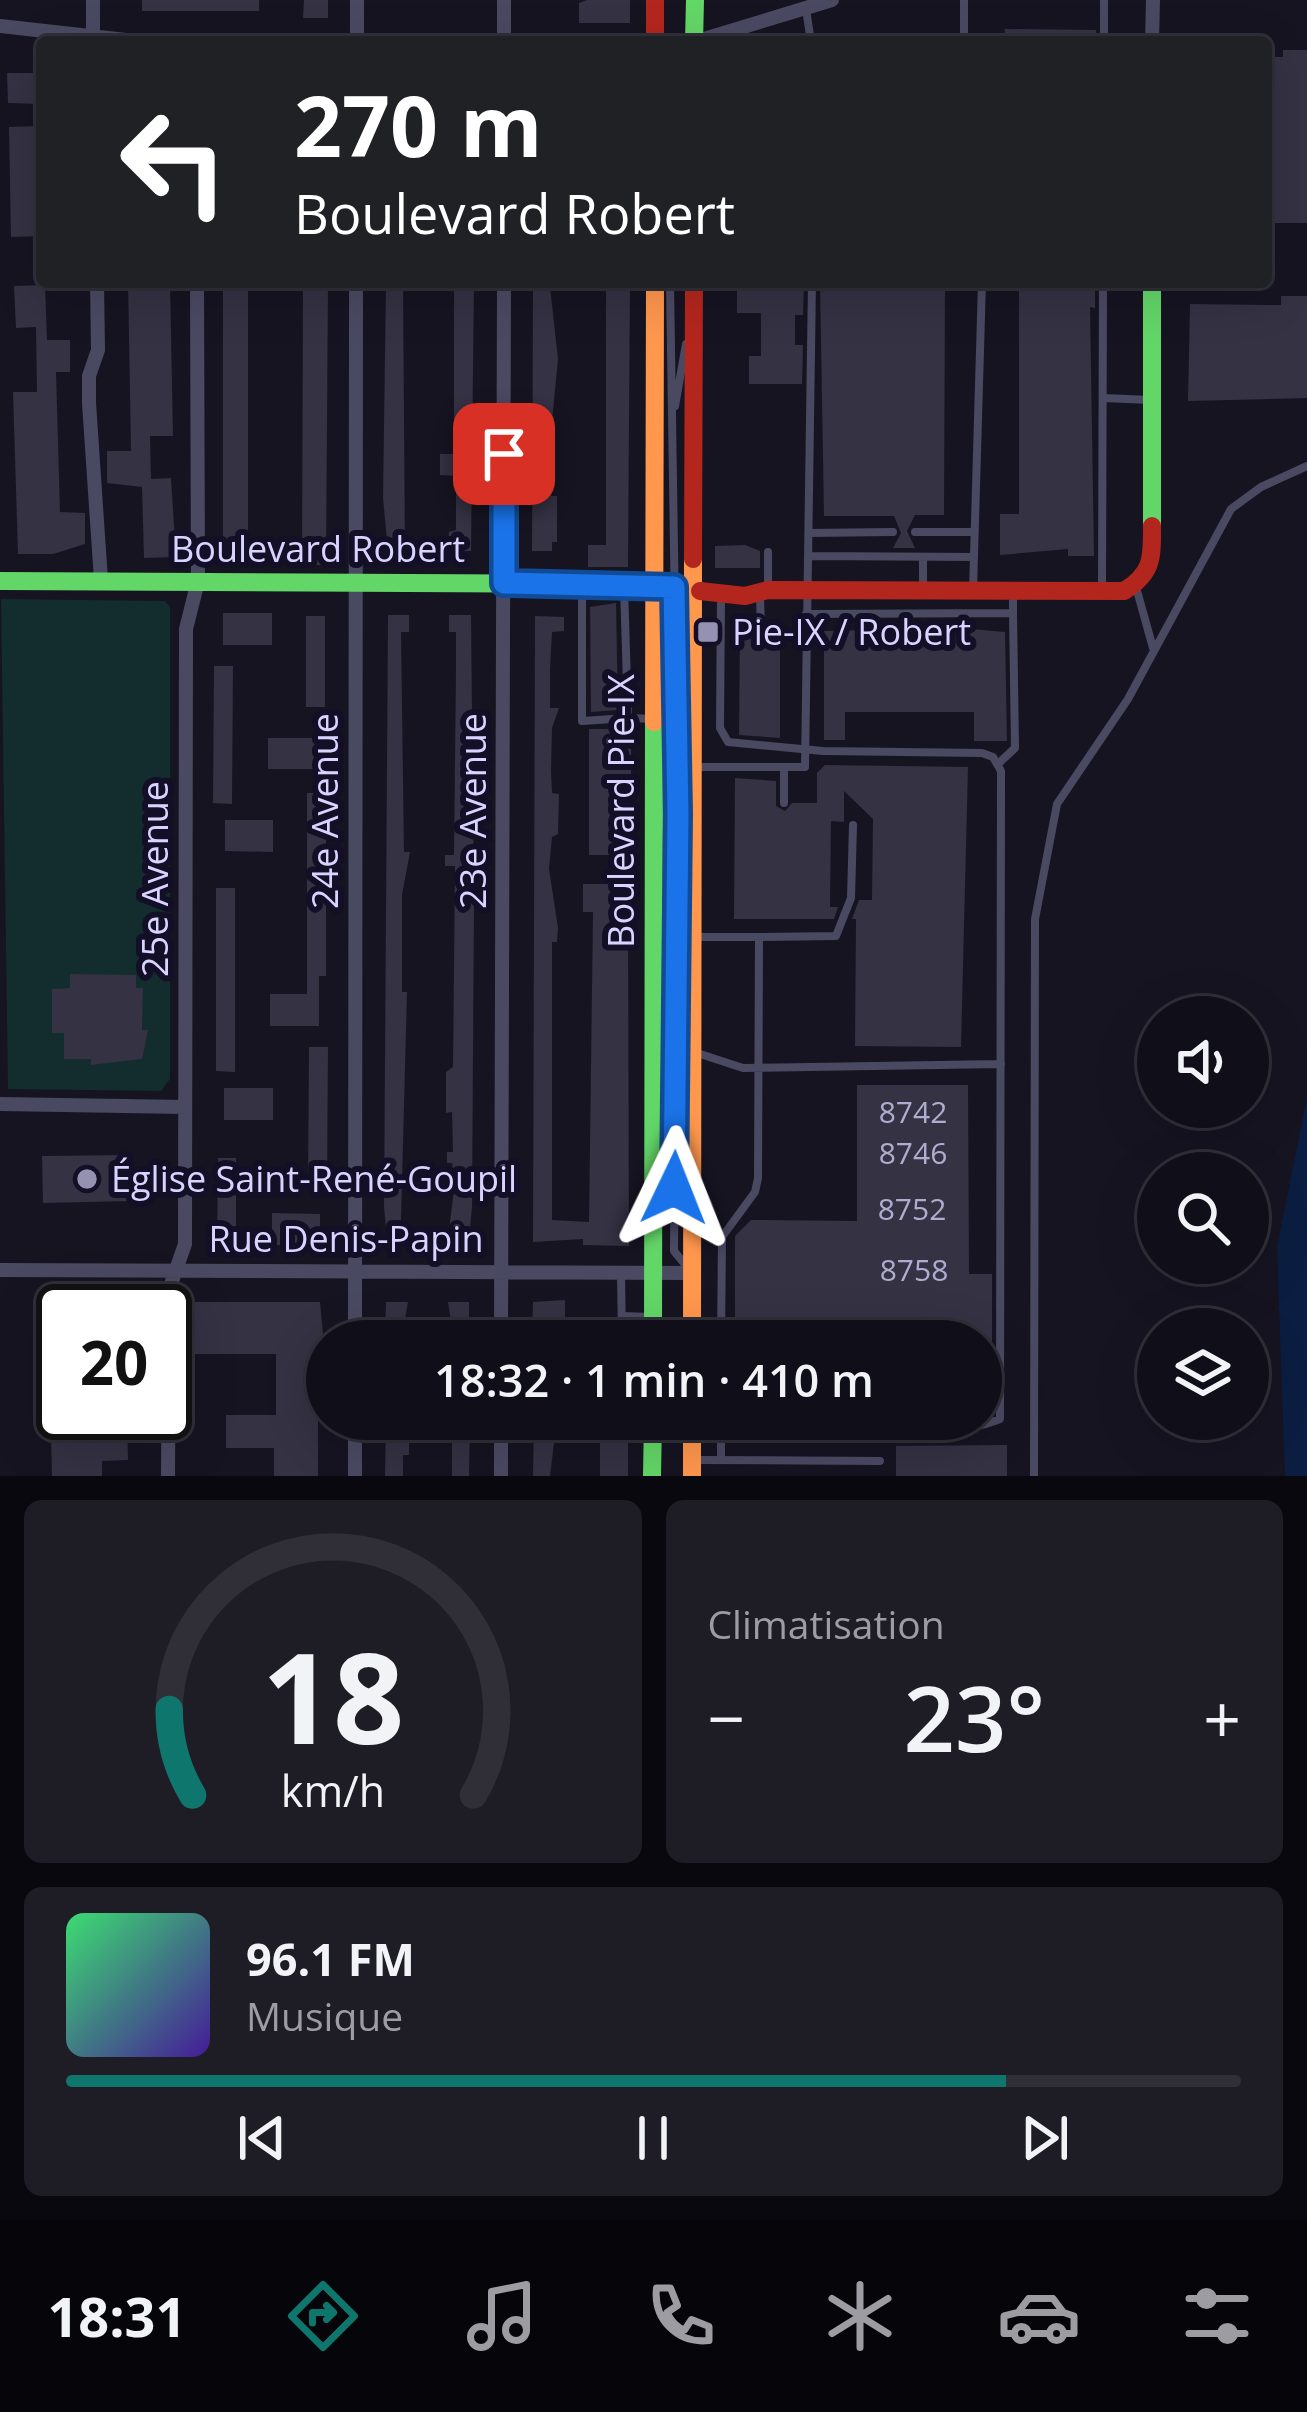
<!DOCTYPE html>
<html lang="fr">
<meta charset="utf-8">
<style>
body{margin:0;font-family:"Open Sans",sans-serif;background:#1e1d26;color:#f1f3f6;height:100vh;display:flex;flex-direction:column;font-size:45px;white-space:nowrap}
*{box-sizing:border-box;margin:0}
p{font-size:39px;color:#9c9ca2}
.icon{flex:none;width:66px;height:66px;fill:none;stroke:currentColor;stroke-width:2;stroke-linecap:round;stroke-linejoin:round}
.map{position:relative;height:1476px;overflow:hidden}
.drawer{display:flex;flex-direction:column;gap:24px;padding:24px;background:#09080e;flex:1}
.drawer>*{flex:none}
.top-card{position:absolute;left:36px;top:36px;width:1236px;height:252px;border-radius:12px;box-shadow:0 12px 48px #0002,0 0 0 3px #302f38;background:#202124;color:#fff;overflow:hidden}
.fabs{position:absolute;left:1137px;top:996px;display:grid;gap:24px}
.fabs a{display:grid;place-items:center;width:132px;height:132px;border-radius:50%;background:#100f19;box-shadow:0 12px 48px #0002,0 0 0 3px #302f38;font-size:60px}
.speed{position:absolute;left:36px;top:1284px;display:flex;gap:24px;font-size:60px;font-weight:700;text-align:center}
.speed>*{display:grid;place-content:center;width:156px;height:156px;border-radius:50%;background:#100f19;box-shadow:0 12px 48px #0002,0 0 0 3px #302f38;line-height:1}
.speed .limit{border:6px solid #111;border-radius:18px;background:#fff;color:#111}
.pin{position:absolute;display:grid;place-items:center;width:102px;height:102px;color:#fff;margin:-51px;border-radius:24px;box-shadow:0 6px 18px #0006}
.me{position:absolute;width:132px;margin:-66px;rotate:2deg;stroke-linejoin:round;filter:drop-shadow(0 0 9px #0008)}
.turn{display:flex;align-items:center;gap:42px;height:252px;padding:0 60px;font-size:54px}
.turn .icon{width:156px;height:156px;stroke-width:2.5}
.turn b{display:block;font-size:84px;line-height:102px}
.big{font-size:90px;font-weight:600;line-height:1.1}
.drawer .widget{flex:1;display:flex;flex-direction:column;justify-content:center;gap:18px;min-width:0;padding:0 42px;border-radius:18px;background:#1e1d26}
.drawer .dial{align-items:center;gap:0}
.dial svg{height:312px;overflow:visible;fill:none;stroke:#302f38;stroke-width:7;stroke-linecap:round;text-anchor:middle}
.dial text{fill:#f1f3f6;stroke:none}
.song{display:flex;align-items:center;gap:36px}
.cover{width:144px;height:144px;border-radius:18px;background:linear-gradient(135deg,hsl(140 70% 55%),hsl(260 70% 35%))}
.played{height:12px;border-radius:6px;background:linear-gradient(90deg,#0f766e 80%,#302f38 80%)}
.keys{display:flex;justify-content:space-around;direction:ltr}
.heat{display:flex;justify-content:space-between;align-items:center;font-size:66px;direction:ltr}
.drawer .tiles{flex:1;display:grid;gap:24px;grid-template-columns:1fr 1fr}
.widget:last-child{grid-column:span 2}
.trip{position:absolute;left:306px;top:1320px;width:696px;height:120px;border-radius:60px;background:#100f19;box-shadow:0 12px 48px #0002,0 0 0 3px #302f38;font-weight:600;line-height:120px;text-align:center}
.menu{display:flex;height:192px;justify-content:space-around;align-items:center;background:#06060a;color:#9c9ca2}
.menu .icon{width:84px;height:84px}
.menu .selected{color:#0f766e}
.menu b{font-size:54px;color:#f1f3f6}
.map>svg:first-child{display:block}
.green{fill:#132c2d}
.water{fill:#0b1e41}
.building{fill:#343243}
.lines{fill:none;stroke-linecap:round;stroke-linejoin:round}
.lane{stroke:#4a4962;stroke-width:8}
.street{stroke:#4a4962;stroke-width:14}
.fast{stroke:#63d668;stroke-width:18}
.slow{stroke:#ff974d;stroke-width:18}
.jam{stroke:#b3261e;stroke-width:18}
.route-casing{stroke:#114b97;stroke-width:30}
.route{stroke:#1a73e8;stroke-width:21}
.poi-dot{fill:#9591b1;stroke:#130f26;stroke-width:4.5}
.labels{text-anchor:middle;stroke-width:12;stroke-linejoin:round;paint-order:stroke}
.number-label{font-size:30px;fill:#b0acd0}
.street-label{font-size:36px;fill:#d9d4ff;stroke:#130f26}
.poi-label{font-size:36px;fill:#d9d4ff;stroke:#130f26;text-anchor:start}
</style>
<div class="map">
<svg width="1307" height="1476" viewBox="0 0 1307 1476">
<rect width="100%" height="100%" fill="#161421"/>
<path class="green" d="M1,599L165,601L170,607V1079L161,1091L8,1089Z"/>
<path class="water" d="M1307,1098V1476H1285L1277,1246Z"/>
<path class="building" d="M142,0H259V11H142Z
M304,0H328V18H303Z
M587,0H630V23H579V3Z
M1005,29L1096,30V42H1004Z
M1283,50H1307V223H1266V57H1283Z
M7,73H42V104L8,103Z
M42,126V236L11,237L9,127Z
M128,282H170L173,436H150L151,479L171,478L176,557L144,558L142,487L107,483V451H131Z
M223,282H248V560H223Z
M303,282H328L326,565H302Z
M386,282H403L405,551H388L383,498Z
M454,282H474L471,551H454V543H448L449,532L456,530V476L440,475V454H454Z
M606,282H630L628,567H588V545H606Z
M737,282H804L803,315H795V345H803L802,384H749V356H761V313H737Z
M820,282H945L944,515H915L907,531L915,548H893L901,533L894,516H824Z
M1019,282H1095V308L1090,307L1094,556H1068V549L1000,555V514H1019Z
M45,285L47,340H70V372H56L60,512L85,513V544L53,554H18L13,392H37L36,327L16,328L14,286Z
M533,287H550L558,359L550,442L551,496H557V542H552V551H532Z
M1281,296H1307V398L1188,401L1190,304L1281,305Z
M745,545L760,551V568H715V546Z
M616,603L618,710L591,712L590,607Z
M223,613H272V645H223Z
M388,615H409V632H401L404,852H410L402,895V992H407L401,1220L408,1222V1239H387L384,1207Z
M449,615H471L474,902L472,1207L469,1239H448L455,1181L452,1163H447V1152H453L452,1112L446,1113V1072L453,1067L455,866H445V855H454L456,668V632H449Z
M306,616H325V707H306Z
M535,616L564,617V631L552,632L550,669V708H559L552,728L551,771L552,793L559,794L558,834L552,837L549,869L558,928L557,942H552V1220L589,1222L593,912H583V884H623L628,912L629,1246L583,1245V1239L533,1242Z
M959,628L1005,632L1007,741H974V712H845V740H824V631Z
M740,630H753L760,638L780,630V738L739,735Z
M214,666H233L232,804L213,803Z
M589,729H631V855H589Z
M268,738H316V769H268Z
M825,765L968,767L961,1047L855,1046L856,919H852L859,900H872L873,819L844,791V822L831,821L830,907H838L834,919H734L735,778L776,781V806L785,811L792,803H817V773Z
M307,793H326V976H319V1026H270V994H307Z
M225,820H273V852L225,851Z
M216,888H235V1072L216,1071Z
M70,974L136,975V988H143L142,1030H148L142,1059L91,1065V1059H64V1033H52V989L70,988Z
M309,1047H328L327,1185H308Z
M857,1085H968L969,1274H992V1389H981V1341H735V1236L751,1220L857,1221Z
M224,1088H273V1120H224Z
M131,1155L132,1201L43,1203L42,1156Z
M218,1158H236V1249H217Z
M272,1213L320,1214V1245H272Z
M565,1300V1324H553L549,1341H532L533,1302Z
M193,1302H320L325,1355H318V1476H274V1448H226V1415H276V1354H193Z
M386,1302H408L401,1341H385Z
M448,1302H469V1341H454Z
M83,1413H127L128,1460L102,1461V1476H52L51,1434H83Z
M386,1419H409V1455H403V1476H385Z
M452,1419H470L469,1476H452Z
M534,1419H550V1427H556L550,1476H533Z
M600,1419H628V1476H600Z
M1007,1445V1476H896V1446Z"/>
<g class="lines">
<path class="lane" d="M964,0V42
M806,9L811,42
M1104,42V0
M670,282L678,814L674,1251L687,1267
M1103,398L1151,400
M675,406L686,344
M915,532H973
M809,533L893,532
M809,556L974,557
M923,557V591
M582,584V721L628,718
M624,586L628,718L653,719
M1102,586L1103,282
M1136,587L1153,648
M768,588V552
M973,590L982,282
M760,596L761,630
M721,597L720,728L728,742L823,751L982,753L993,757L1001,771L1000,1419C962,1435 890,1433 850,1419
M806,614L1013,613V593
M999,763L1015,748L1013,613
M695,767H805L812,282
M784,767V803
M663,826L672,776
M697,937H759L758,1178L755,1192L722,1237L721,1341
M759,937L836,936L851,898L853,825
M694,1052L743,1068L1001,1064
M621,1273L622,1341
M622,1316L650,1317
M721,1459V1419
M695,1460L880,1461
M1034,1476L1035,919L1057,804L1128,699L1231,509L1261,487L1307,466"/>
<path class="street" d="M0,26L126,40L694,42L832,0
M93,42V0
M357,42V0
M504,42V0
M1152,42L1153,0
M97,282L98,350L89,376V403L101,580
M0,1104L185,1107
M0,1270L692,1273
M355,1341L356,282
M501,1341L504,282
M355,1419V1476
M168,1476L169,1290L185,1244L186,629L198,581L197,282
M501,1476V1419"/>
<path class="fast" d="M694,42L695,0
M1152,282V526
M0,581L640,584L700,591
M653,1341L654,722
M652,1476L653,1419"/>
<path class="slow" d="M654,722L655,282
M692,1341L693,559
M692,1419V1476"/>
<path class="jam" d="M655,0V42
M693,559L694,282
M700,591L745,596L768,590L1124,591C1153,573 1152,558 1152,526"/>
</g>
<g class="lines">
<defs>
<path id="route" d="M504,454V583L674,587L678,814L674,1188"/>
</defs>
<use href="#route" class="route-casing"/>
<use href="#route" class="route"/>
</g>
<g class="poi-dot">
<rect x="696" y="620" width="24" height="24" rx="6"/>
<circle cx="87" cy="1179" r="12"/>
</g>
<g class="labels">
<g class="number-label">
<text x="913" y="1123">8742</text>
<text x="913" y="1164">8746</text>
<text x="912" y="1220">8752</text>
<text x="914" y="1281">8758</text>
</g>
<g class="street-label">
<text x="318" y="562">Boulevard Robert</text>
<text transform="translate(325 811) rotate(-90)" y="13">24e Avenue</text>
<text transform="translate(473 811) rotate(-90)" y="13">23e Avenue</text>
<text transform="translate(621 811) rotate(-90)" y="13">Boulevard Pie-IX</text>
<text transform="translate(155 879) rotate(-90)" y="13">25e Avenue</text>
<text x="346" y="1252">Rue Denis-Papin</text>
</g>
<g class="poi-label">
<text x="732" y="645">Pie-IX / Robert</text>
<text x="111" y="1192">Église Saint-René-Goupil</text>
</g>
</g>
</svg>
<div class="fabs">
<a><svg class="icon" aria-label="sound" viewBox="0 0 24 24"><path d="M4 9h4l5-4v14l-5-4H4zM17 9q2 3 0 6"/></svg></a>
<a><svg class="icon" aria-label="search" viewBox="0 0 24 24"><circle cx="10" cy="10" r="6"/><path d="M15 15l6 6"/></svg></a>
<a><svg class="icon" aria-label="layers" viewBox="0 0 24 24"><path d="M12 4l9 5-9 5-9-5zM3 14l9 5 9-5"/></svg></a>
</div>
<div class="speed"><div class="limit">20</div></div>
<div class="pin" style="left:504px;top:454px;background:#d93025"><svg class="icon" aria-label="arrive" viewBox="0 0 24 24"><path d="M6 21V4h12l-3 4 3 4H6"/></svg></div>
<svg class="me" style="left:674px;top:1188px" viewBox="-20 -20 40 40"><path d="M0-17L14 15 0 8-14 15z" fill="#1a73e8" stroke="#fff" stroke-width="4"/></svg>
<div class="trip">18:32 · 1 min · 410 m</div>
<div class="top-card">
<div class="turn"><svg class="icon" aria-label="left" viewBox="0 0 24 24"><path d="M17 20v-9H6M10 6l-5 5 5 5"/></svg><div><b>270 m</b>Boulevard Robert</div></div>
</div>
</div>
<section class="drawer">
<div class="tiles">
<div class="widget dial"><svg viewBox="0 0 100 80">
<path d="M14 69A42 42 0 1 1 86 69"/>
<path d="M14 69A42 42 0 0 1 8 47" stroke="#0f766e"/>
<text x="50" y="56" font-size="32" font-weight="700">18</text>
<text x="50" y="72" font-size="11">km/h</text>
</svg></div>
<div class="widget"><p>Climatisation</p>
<div class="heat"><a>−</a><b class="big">23°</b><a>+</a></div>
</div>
<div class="widget">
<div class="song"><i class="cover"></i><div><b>96.1 FM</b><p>Musique</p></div></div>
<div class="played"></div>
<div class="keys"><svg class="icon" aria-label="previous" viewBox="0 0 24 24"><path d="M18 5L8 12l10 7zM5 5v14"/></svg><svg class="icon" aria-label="pause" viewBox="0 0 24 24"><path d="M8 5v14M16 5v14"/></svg><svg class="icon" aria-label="next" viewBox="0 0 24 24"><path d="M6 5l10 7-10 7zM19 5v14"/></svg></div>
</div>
</div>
</section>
<nav class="menu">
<b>18:31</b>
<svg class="icon selected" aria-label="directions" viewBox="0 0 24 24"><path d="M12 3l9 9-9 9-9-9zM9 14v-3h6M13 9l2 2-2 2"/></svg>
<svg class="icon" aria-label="music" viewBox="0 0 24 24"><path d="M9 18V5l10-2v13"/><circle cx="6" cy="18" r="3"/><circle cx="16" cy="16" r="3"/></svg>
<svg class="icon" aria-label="phone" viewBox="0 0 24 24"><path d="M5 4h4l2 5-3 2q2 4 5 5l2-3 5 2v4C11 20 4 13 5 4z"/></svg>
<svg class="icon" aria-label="climate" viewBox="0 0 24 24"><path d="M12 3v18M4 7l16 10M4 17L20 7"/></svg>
<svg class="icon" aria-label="car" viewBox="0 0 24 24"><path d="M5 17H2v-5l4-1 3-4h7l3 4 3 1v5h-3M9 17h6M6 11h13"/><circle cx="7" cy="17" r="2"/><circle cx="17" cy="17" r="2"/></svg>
<svg class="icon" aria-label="filters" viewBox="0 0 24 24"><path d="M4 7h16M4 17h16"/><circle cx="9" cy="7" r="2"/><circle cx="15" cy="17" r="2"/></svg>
</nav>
